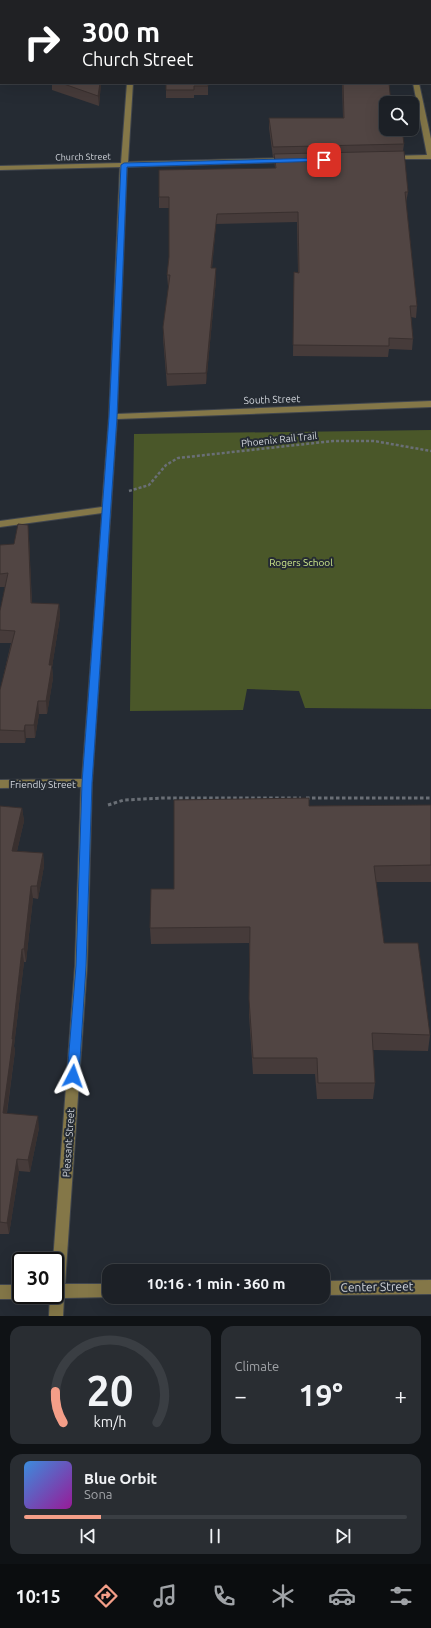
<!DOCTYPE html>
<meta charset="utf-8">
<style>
body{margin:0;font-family:Ubuntu,sans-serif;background:#292d32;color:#f1f3f6;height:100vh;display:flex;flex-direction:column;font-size:15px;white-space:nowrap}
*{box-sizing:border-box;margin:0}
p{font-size:13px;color:#a0a3a7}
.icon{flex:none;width:22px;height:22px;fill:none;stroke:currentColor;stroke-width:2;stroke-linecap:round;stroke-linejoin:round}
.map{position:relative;height:1316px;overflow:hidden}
.panel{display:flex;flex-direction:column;gap:10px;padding:10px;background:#0f1215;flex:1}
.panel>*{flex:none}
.hud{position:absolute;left:0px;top:0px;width:431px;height:84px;box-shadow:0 4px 16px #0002,0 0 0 1px #3a3e43;background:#202124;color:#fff;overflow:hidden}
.controls{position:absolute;left:379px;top:96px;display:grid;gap:8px}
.controls a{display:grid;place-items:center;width:40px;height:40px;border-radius:8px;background:#1c2026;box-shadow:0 4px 16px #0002,0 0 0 1px #3a3e43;font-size:20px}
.speed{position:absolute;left:12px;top:1252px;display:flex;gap:8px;font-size:20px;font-weight:700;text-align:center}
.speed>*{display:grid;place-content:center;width:52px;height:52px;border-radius:50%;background:#1c2026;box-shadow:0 4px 16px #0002,0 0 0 1px #3a3e43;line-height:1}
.speed .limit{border:2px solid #111;border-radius:6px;background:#fff;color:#111}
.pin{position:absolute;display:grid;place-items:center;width:34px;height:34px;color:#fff;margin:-17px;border-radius:8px;box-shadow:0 2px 6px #0006}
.me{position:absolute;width:44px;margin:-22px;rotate:4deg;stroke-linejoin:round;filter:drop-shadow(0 0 3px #0008)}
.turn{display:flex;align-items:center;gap:14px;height:84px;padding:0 16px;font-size:18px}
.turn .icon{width:52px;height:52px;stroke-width:2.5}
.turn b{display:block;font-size:28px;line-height:34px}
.big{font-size:30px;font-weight:600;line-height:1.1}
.panel .card{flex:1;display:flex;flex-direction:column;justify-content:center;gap:6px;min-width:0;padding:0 14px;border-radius:12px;background:#292d32}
.panel .dial{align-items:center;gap:0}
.dial svg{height:104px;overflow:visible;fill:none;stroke:#3a3e43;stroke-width:7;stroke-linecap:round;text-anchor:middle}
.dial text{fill:#f1f3f6;stroke:none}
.song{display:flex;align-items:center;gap:12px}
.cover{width:48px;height:48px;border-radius:6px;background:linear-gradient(135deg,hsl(210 70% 55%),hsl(300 70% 35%))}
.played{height:4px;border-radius:2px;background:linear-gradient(90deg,#f49e88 20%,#3a3e43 20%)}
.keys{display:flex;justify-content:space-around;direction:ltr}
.heat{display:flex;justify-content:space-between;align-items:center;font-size:22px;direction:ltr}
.panel .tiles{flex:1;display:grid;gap:10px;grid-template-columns:1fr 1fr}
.card:last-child{grid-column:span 2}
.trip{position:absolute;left:102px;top:1264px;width:228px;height:40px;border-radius:12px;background:#1c2026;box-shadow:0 4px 16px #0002,0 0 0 1px #3a3e43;font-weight:600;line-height:40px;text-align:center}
.dock{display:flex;height:64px;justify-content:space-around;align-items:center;background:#0b0d0f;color:#a0a3a7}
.dock .icon{width:28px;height:28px}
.dock .active{color:#f49e88}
.dock b{font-size:18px;color:#f1f3f6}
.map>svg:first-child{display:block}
.green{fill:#4a5729}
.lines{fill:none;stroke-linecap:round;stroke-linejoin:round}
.minor-casing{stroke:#41464e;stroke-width:2}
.path-far1{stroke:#6a6f76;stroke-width:2.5;stroke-dasharray:3 2;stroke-linecap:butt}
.path{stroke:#6a6f76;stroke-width:3;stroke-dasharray:3.5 2.5;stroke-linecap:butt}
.minor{fill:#847748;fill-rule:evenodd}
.wall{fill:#463b3a}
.shaded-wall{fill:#39302f}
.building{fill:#514543;stroke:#39302f}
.route{fill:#1a73e8;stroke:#114b97}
.labels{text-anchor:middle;stroke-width:4;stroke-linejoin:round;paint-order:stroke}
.far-street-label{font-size:9px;fill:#d2d6dc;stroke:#252b33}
.street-label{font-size:10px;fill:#d2d6dc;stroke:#252b33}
.park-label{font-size:10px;fill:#cde88c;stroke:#252b33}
.near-street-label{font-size:12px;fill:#d2d6dc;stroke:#252b33}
</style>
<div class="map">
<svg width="431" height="1316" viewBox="0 0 431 1316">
<rect width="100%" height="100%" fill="#252b33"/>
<path class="green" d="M431,430V709L305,708L299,691L247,689L243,710L130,711L134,434Z"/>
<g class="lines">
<defs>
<path id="minor" d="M132,0H138V1H132Z
M396,0H402L403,1H397Z
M127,83H133L128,162L287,158L291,160L287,162L127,167L117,414L431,401V407L117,419L92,783L87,966L65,1284H109V1297H111L64,1298L63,1316H49L50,1295H55V1261H53L75,966L81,787L0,788V780L82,779L102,513L0,527V521L102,507L109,417L120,167L0,170V166L121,163Z
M413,83H419L431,139V159H389L388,158L391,156L427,155Z
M431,1280V1294L323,1295V1281Z
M0,1285H21V1295H27L21,1299H0Z"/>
</defs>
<use href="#minor" class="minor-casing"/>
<path class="path-far1" d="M129,491L149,485L166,465L178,458L333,441H374L431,451"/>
<path class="path" d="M306,798H431
M108,805L124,800L163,798H301"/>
<use href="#minor" class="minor"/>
</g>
<path class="wall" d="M52,83H101L99,106L52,90Z
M166,83H208V95H194V98H166Z
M342,83H389L386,129L404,144L403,151L408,192L406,203L417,306L416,318L411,317L413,339L412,350L389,349L388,357L293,356L294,272L298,273L297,222L216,224L212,268L216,280L206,384L167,386L163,338V327L169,287L168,286L167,275L169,257V208H159V197L275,168L274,158H273L269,128V118H343Z
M29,538L32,603L59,604L60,617L52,667L53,678L47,714H39L35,738H26L25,743H0V690L11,643H0V611L5,587H0V545L14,544Z
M431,805V882H376L384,943L430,1035L428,1051L373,1050L375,1083L373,1099H317L315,1074H253L249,1015V943L151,944L150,928L174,889L309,806Z
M0,806L22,808L24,821L17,851L43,853L44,866L38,899L33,898L26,962H24L14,1046L15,1051L7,1113L39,1128L30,1172L19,1171L9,1234H0Z"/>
<path class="shaded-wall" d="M1,54V65H0V55Z
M100,83H101L99,106L98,96Z
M217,214L216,224L211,279V268Z
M216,268V280L206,384V373Z
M28,525L29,538L32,616L31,603Z
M59,604L60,617L52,667L53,678L47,714L46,701L49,665Z
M38,701L39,714L35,738L34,725Z
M25,725L26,738L25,743L24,731Z
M22,808L24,821L14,864L12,851Z
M43,853L44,866L38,899L37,886Z
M31,886L33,898L26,962L24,949Z
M22,949L24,962L14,1046L15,1051L5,1125L3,1113L12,1039Z
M38,1116L39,1128L30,1172L28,1160Z
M17,1159L19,1171L9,1234L7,1223Z"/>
<path class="building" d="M174,0H208V1H174Z
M336,0H360V1H336Z
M0,8H1V54L0,55Z
M61,83H100L98,96Z
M166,83H208V86H194V90H166Z
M343,83H389L391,103H386V129H402L404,144L273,147L269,118H344Z
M404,151L408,192H405L417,306H410L413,339L389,338V346L293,345L294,272L299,273L298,212L217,214L211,268H216L206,373L167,374L163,327L170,275H167L169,257V197H159V170L276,168L274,154Z
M18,524L28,525L31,603L59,604L49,665H52L46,701H38L34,725H25L24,731L0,730V690L15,631L0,630V611L8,573L0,574V545L14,544Z
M309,798V806L431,805V865L374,866L384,943H418L430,1035L372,1033L375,1083H318L317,1058H253L249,999L250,927L150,928L151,889H174V800Z
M0,806L22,808L12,851L43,853L37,886H31L24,949H22L12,1039H13L3,1113L38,1116L28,1160L17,1159L7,1223L0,1222Z"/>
<path class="route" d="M324,158L327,160L326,161L127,167L117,417L92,783L86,966L79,1076L77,1079L73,1081L69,1079L67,1076L76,966L82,783L109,417L121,165L124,163Z"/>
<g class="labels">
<g class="far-street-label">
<text transform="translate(83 157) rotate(-1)" y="3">Church Street</text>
</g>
<g class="street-label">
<text transform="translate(272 399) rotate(-2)" y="4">South Street</text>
<text transform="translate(279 439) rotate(-6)" y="4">Phoenix Rail Trail</text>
<text x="43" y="788">Friendly Street</text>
<text transform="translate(68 1143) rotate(-86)" y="4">Pleasant Street</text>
</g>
<g class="park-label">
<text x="301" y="566">Rogers School</text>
</g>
<g class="near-street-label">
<text transform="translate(377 1287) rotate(-1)" y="4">Center Street</text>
</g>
</g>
</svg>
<div class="controls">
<a><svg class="icon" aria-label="search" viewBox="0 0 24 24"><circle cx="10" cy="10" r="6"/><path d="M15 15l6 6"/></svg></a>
</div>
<div class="speed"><div class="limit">30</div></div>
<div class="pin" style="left:324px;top:160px;background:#d93025"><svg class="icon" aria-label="arrive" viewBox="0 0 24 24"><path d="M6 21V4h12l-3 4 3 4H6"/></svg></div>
<svg class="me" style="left:73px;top:1076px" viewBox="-20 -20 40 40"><path d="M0-17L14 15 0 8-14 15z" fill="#1a73e8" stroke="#fff" stroke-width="4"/></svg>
<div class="trip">10:16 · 1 min · 360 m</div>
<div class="hud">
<div class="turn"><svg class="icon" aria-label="right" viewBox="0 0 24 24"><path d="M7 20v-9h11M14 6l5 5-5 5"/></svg><div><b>300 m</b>Church Street</div></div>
</div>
</div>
<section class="panel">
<div class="tiles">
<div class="card dial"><svg viewBox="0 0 100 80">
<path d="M14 69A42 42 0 1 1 86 69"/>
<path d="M14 69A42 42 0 0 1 8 45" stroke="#f49e88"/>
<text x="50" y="56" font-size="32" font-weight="700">20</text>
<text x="50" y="72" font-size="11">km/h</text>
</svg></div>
<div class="card"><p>Climate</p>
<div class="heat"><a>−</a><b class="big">19°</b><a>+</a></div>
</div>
<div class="card">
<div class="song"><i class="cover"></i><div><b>Blue Orbit</b><p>Sona</p></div></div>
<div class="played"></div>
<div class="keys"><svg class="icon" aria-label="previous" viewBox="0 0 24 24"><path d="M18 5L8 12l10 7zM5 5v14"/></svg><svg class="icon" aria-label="pause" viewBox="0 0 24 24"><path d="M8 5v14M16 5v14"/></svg><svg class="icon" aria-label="next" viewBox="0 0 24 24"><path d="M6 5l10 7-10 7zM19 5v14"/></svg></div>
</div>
</div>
</section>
<nav class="dock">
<b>10:15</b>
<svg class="icon active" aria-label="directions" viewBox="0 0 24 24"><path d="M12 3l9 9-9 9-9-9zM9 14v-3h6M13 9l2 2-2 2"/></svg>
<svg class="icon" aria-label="music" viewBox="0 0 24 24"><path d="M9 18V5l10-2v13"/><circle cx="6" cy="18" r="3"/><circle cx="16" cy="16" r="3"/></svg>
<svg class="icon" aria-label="phone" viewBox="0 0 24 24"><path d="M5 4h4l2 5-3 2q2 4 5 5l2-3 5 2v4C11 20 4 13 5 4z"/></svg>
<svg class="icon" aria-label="climate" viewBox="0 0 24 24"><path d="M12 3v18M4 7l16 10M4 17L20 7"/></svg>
<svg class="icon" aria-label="car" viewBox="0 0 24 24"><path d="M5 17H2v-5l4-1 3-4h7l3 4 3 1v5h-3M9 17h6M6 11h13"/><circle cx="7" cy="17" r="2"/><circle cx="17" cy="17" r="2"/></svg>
<svg class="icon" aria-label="filters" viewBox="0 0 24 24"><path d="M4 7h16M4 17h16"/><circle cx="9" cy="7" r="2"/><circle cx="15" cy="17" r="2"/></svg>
</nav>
